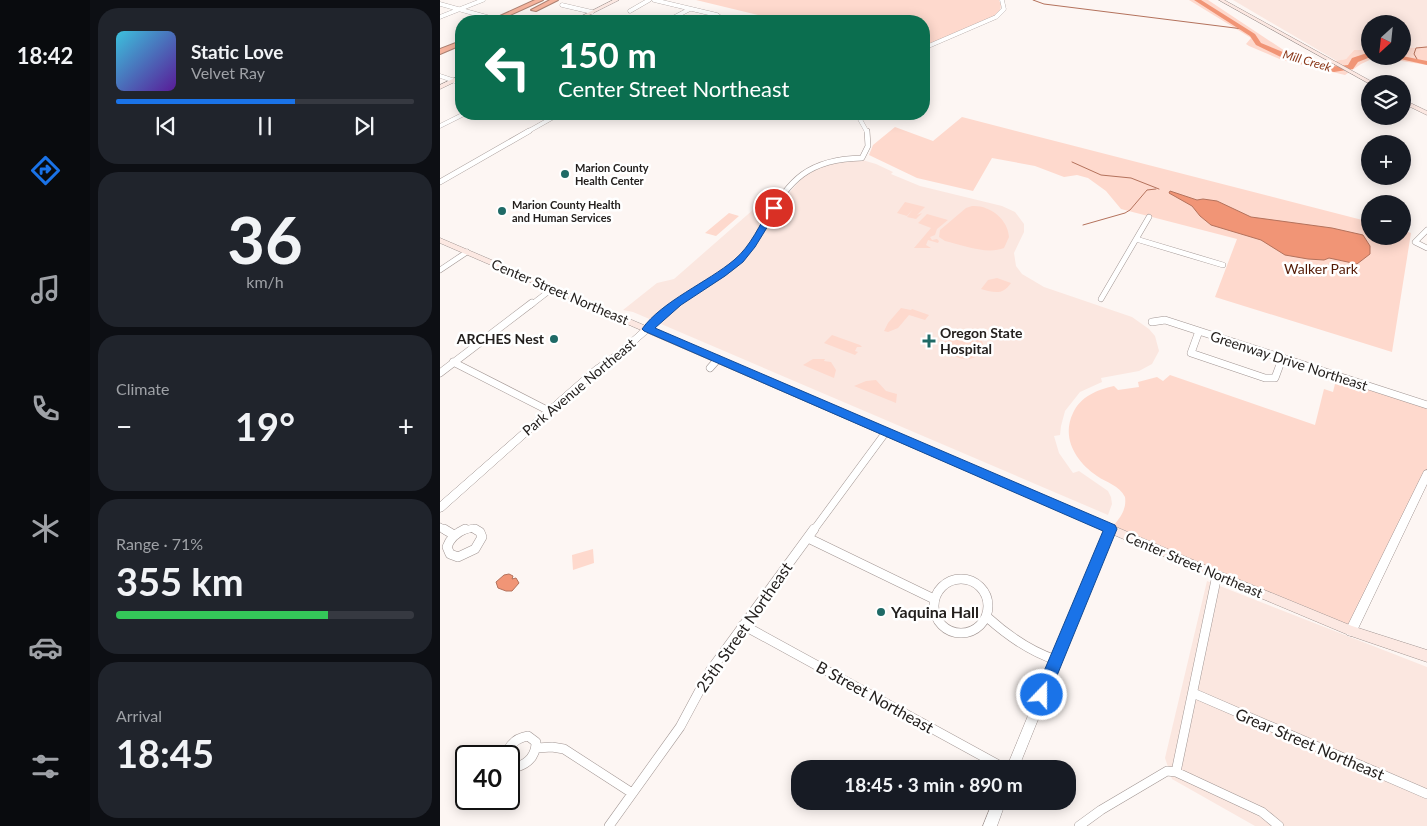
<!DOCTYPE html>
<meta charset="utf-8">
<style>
body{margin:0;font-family:Lato,sans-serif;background:#20242c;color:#f1f3f6;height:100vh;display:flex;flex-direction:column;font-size:19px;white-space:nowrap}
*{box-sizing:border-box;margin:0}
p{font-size:16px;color:#9ea1a6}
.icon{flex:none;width:28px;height:28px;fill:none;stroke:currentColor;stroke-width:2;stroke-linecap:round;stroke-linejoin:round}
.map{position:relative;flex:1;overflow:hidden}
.sheet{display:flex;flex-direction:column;gap:8px;padding:8px;background:#0d0f14;width:350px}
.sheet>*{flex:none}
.banner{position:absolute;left:15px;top:15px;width:475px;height:105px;border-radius:20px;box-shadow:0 2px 12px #0003;background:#0b6e4f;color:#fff;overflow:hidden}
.needle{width:32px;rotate:207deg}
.buttons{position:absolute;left:921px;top:15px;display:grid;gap:10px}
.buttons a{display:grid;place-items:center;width:50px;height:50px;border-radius:50%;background:#171b24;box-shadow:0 2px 12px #0003;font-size:25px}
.speed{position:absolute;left:15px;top:745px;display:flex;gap:10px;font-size:25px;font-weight:700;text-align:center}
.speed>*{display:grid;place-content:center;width:65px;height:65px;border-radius:50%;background:#171b24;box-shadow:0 2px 12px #0003;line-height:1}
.speed .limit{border:2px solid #111;border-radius:8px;background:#fff;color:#111}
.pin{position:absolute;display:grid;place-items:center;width:42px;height:42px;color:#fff;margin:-21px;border:2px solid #fff;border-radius:50%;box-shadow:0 1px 5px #0007}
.me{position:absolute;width:55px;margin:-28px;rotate:22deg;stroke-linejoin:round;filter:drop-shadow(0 0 4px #0008)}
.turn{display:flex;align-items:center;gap:18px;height:105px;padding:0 20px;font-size:22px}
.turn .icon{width:65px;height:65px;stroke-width:2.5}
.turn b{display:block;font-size:35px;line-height:42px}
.big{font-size:38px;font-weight:700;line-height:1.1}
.sheet .card{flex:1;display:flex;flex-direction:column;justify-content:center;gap:8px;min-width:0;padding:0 18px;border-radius:20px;background:#20242c}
.sheet .dial{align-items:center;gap:0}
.dial b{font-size:65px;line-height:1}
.song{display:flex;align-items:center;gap:15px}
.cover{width:60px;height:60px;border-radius:8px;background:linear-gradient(135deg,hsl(190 70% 55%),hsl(270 70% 35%))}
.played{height:5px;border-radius:2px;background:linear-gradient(90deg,#1a73e8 60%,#363941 60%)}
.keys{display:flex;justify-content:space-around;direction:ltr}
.heat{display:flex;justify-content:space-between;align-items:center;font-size:28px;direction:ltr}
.charge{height:8px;border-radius:4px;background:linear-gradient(90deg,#34c759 71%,#363941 0)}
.trip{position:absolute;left:351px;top:760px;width:285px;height:50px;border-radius:20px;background:#171b24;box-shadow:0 2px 12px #0003;font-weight:700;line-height:50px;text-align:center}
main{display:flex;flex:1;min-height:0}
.dock{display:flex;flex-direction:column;width:90px;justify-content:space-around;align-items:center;background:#090b0e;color:#9ea1a6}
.dock .icon{width:35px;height:35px}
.dock .active{color:#1a73e8}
.dock b{font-size:22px;color:#f1f3f6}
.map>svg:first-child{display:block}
.built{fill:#fbe7e0}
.green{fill:#fed9cd}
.water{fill:#f19576;stroke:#b4725c}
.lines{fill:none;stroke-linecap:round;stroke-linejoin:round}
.stream{stroke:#b4725c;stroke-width:1}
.river{fill:#f19576;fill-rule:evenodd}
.minor-far3-casing{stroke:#a19592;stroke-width:4.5}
.minor-far2-casing{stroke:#a19592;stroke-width:6}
.minor-far1-casing{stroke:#a19592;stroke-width:8}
.minor-casing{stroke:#a19592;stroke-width:10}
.tertiary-casing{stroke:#a19592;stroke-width:1}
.secondary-casing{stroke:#a19592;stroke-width:1}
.motorway-casing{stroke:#ac8071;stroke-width:2}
.minor-far3{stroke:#fff;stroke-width:4}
.minor-far2{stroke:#fff;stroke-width:5}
.minor-far1{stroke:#fff;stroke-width:7}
.minor{stroke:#fff;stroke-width:9}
.tertiary{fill:#fff;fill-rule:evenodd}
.secondary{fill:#fce8e2;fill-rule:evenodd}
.motorway{fill:#f5b39d;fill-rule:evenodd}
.route{fill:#1a73e8;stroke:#114b97}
.poi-dot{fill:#1f6a66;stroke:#fff;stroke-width:2}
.labels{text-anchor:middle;stroke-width:5;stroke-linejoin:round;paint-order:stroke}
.far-poi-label{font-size:11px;font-weight:bold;fill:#24201e;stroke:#fff;text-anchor:start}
.far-water-label{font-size:12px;font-style:italic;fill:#8a381a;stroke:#fff}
.park-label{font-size:14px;fill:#531a05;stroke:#fff}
.street-label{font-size:14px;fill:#24201e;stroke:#fff}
.poi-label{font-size:14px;font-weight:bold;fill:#24201e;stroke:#fff;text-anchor:start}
.near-poi-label{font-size:16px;font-weight:bold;fill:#24201e;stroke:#fff;text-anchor:start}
.near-street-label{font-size:16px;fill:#24201e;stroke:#fff}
</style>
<main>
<nav class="dock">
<b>18:42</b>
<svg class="icon active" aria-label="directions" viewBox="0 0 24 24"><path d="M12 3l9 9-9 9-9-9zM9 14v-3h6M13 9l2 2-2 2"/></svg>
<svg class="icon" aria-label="music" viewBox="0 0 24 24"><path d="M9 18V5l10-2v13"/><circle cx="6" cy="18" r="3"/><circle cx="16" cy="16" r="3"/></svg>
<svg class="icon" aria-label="phone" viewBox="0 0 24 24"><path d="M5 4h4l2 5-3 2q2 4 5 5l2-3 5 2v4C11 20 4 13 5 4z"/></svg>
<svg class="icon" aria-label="climate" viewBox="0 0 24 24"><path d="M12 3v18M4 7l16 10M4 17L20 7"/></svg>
<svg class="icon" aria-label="car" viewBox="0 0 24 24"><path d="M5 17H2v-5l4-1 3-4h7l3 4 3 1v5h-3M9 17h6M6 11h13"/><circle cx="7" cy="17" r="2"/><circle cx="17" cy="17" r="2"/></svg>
<svg class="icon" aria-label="filters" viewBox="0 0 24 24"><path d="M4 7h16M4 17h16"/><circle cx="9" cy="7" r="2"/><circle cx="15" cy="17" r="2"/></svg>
</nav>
<section class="sheet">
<div class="card">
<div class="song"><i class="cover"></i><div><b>Static Love</b><p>Velvet Ray</p></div></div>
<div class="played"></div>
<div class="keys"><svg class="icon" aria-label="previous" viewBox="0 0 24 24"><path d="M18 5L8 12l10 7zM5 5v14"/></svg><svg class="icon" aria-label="pause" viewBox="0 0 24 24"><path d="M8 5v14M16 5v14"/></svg><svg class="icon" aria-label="next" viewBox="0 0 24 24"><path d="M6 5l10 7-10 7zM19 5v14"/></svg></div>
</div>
<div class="card dial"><b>36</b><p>km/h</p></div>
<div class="card"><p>Climate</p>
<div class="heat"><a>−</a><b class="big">19°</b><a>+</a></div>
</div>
<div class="card"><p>Range · 71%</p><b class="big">355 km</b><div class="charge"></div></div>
<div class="card"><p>Arrival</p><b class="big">18:45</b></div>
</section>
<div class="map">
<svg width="987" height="826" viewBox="0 0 987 826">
<rect width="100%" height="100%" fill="#fdf6f3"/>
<path class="built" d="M793,0H987V46L963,49L962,24H930V50H914L906,59L897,61Z
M419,159L436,164L453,172L451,174L480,186L562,206L575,212L584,224V232L574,253L576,266L582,274L604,287L692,317L709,329L715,336L719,351L712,364L699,371L661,378L662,382L640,392L625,411L621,426L620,435L614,436L619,453L633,473L639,471L668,491L671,497L672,504L668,515L193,312L183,310L217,283L234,279L331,194L345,198L365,174L379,165Z
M767,581L987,667V826H815L732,779L725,758Z"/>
<path class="green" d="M256,0H559L561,5L560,11L554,16L484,46V21H307L318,15Z
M749,0H768L845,51L880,64L906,59L914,50H930V56H962L963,49L987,46V65L936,57L921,64L905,75L842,60L809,46L806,44L811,38Z
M522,117L930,222V236H962L963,230L971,233L952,352L775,297L797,239L681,209L666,191L648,178L637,175L624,177L595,166L552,158L533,191L477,178L429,155L433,145L455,127L493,141Z
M465,202L485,207L477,215L482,213L476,219L467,217L473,209L467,216L457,213Z
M532,206C550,205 568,219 569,237L564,248C547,255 522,245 505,241L499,237L500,230L526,208Z
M289,213L299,216L276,236L265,233Z
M487,214L508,220L497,229L495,235L490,237L492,240L497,239L499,241L498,243L488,240L486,245L491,248H474L491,228L478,223Z
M557,278L571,283C563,295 555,293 541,289L548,280Z
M461,308L471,310L472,309L489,315L485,320L469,315L458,328L448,332L444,331L448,323Z
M520,331L533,332L541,338L544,347C530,379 479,339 520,331Z
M392,335L420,345L422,347H417L415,351L418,352L415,355L384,343Z
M373,359H385L384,361L391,362L396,370L394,378L363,365Z
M730,375L875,425L884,389L893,392L897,376L987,405V474L911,631L670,529C679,520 687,510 685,497C679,485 667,483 657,476C636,462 621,438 633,413C641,396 657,390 674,386L678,390L699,387L698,382L717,377L723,381Z
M436,380L446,391L457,394L456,403L414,386L426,381Z
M153,549L154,563L133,570L132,555Z"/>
<path class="water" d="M730,191L757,200L763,199L777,201L811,217L892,228L923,235L930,246V254L917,264L889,258L884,260L868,259L845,255L821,240L771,225L760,216L752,206L729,193Z
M69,574L73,576L72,579L76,578L79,583L72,591H66L58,588L56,582L64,575Z"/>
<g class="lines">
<path class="stream" d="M593,0L604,4L803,29
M976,61L977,59L974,54L976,48L987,47
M632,162L661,175L691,178L719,189
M643,225L685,213L690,210L707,190L716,189"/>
<path class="river" d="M754,0H761L815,34L821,43L855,57L888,67L908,65L912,58L927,53H930V56H933L918,62L913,69L894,72L849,61L816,45L810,36Z
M947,56H962L987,61V65Z"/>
<defs>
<path id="minor-far3" d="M214,0L277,15L281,18L279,21
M0,4L47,17
M122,5L152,12
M190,11L209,0
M0,17L43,0
M227,21L250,9
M484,48L556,17L564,9L562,0
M0,76L21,83
M417,114L427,132
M0,126L24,114
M87,132L119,114"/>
<path id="minor-far2" d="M0,182L89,131
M987,230L975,242L987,248
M696,239L783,265
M0,270L27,252
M661,299L709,217
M91,305L113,288
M235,305C256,288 283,278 301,259C311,248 317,236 324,224C349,179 369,159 422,158L428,146L427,131"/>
<path id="minor-far1" d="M712,322L725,320L987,405
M207,329L237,303
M759,331L751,353L825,378H835L842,359
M13,362L109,411
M270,368L278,359
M0,373L92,303
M0,527L6,531
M22,531L33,528L38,531
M373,531L446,432"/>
<path id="minor" d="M4,529L14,535
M25,529C16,533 10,538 7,547L10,554L18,557L35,549L42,537L40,532L35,529
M368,538L494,599
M494 606a27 27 0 1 1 54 0a27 27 0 1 1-54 0Z
M547,617C568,636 589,651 616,660
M303,625L566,769
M753,693L987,794
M97,748L112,747L124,749L192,793
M66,756C69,744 76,738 88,736L96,742C96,755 89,763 77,767L69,764
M736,772L777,575
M169,826L240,727L270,671L374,529
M639,826L661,810L727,771L736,772L822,812L839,826"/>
<path id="tertiary" d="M207,326L210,327L211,329L210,331L183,355L160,371L3,511L0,512V502L154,367L177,351L204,327Z
M987,470V484L915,635L911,636L907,635L905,631L907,627L984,471Z
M670,525L674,526L675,529L578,769H566L665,529L666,526Z
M553,801H566L557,826H543Z"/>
<path id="secondary" d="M173,0H179L137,21H132Z
M779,0H784L936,84H930Z
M21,75V79L0,89V85Z
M962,99L987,111V115L962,103Z
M0,238L800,580L912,626L987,650V662L911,636L792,586L0,243Z"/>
<path id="motorway" d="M95,0H103L57,21H49Z
M110,0H118L96,11L91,10Z
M21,41V45L0,54V49Z"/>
</defs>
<use href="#minor-far3" class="minor-far3-casing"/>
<use href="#minor-far2" class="minor-far2-casing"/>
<use href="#minor-far1" class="minor-far1-casing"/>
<use href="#minor" class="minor-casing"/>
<use href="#tertiary" class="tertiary-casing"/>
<use href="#secondary" class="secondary-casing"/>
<use href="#motorway" class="motorway-casing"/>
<use href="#minor-far3" class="minor-far3"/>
<use href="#minor-far2" class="minor-far2"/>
<use href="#minor-far1" class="minor-far1"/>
<use href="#minor" class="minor"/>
<use href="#tertiary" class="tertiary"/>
<use href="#secondary" class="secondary"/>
<use href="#motorway" class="motorway"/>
</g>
<path class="route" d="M334,205L339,208L315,247L303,262L285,276L241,305L215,328L675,525L677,529L607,700L602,702L597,700L594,695L663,531L204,331L202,329C222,301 268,282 294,260C311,246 320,224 331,206Z"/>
<g class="poi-dot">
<circle cx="125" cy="174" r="5"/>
<circle cx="62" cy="211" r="5"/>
<circle cx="114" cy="339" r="5"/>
<path d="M486.5 333.5h5v5h5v5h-5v5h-5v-5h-5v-5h5z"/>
<circle cx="441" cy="612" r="5"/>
</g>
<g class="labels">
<g class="far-poi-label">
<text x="135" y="172">Marion County<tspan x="135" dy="13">Health Center</tspan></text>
<text x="72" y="209">Marion County Health<tspan x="72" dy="13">and Human Services</tspan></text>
</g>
<g class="far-water-label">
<text transform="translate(867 61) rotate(16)" y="4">Mill Creek</text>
</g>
<g class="park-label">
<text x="881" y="274">Walker Park</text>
</g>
<g class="street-label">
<text transform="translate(120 292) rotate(23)" y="5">Center Street Northeast</text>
<text transform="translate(849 361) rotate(18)" y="5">Greenway Drive Northeast</text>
<text transform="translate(139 387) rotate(-40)" y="5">Park Avenue Northeast</text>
<text transform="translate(754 565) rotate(23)" y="5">Center Street Northeast</text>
</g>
<g class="poi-label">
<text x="500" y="338">Oregon State<tspan x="500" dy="16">Hospital</tspan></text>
<text x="104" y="344" text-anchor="end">ARCHES Nest</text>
</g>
<g class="near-poi-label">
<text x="451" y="618">Yaquina Hall</text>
</g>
<g class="near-street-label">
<text transform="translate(304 627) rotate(-55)" y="6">25th Street Northeast</text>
<text transform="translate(435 697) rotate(29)" y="6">B Street Northeast</text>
<text transform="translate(870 744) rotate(23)" y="6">Grear Street Northeast</text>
</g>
</g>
</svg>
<div class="buttons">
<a><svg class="needle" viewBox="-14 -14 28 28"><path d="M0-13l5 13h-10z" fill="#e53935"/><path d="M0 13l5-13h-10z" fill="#9ea1a6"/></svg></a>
<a><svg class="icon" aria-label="layers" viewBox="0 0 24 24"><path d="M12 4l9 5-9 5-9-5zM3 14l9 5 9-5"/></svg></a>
<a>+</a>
<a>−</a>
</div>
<div class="speed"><div class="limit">40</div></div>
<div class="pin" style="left:334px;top:208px;background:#d93025"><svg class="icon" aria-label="arrive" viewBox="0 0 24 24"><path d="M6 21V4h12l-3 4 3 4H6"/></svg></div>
<svg class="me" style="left:602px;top:695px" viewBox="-20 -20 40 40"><circle r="17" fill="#1a73e8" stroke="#fff" stroke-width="3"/><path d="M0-11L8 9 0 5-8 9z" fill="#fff"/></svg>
<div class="trip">18:45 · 3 min · 890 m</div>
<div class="banner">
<div class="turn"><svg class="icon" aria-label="left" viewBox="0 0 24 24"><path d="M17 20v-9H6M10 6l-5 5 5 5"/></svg><div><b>150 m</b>Center Street Northeast</div></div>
</div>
</div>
</main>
